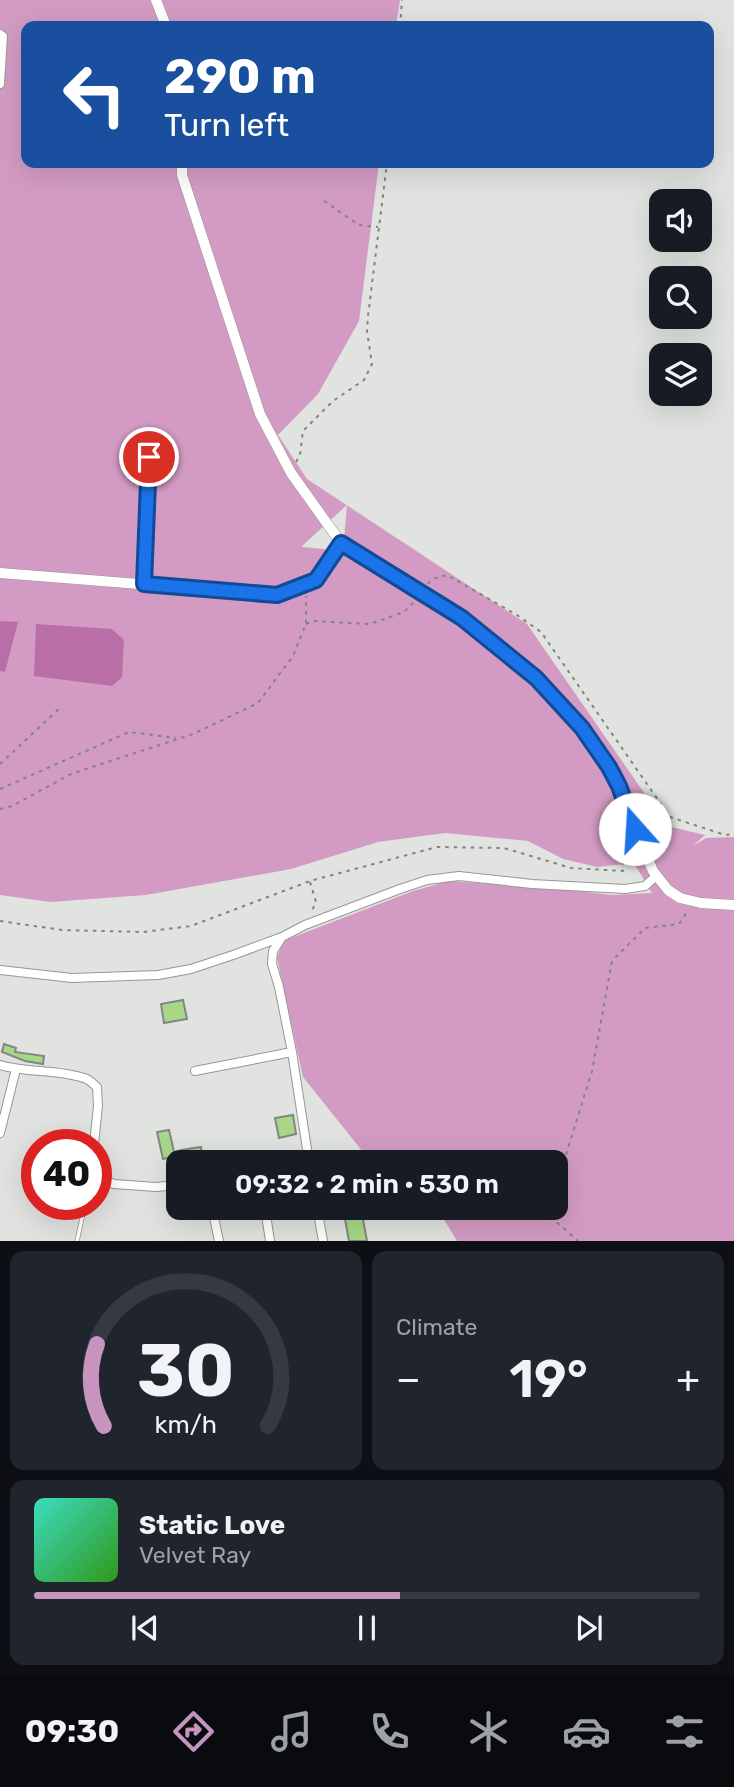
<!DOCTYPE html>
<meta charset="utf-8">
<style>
body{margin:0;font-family:Rubik,sans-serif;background:#20242c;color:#f1f3f6;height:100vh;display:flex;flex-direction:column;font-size:26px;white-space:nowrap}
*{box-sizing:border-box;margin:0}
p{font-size:23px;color:#9ea1a6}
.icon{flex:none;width:38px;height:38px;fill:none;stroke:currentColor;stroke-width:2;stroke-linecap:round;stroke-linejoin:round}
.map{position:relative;height:1241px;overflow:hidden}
.drawer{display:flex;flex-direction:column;gap:10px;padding:10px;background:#0d0f14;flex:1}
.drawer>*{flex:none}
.banner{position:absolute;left:21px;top:21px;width:693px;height:147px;border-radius:14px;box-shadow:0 7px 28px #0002;background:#1a4fa0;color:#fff;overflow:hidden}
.buttons{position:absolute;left:649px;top:189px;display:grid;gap:14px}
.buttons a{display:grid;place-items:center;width:63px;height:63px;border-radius:14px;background:#171b24;box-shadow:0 7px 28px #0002;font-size:35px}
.speed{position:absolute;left:21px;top:1129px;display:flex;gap:14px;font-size:35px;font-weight:700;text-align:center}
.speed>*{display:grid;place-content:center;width:91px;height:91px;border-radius:50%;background:#171b24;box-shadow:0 7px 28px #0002;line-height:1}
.speed .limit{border:10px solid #d22;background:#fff;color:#111}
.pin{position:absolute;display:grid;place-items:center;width:60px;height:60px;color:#fff;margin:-30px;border:4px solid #fff;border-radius:50%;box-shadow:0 2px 7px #0007}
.me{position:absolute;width:77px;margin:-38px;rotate:341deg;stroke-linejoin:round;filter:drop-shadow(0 0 5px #0008)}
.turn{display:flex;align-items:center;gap:24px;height:147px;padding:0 28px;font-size:32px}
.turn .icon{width:91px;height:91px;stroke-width:2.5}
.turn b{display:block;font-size:49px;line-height:60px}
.big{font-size:52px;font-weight:600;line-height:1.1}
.drawer .widget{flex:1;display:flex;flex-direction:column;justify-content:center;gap:10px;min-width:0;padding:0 24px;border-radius:14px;background:#20242c}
.drawer .dial{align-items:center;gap:0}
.dial svg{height:182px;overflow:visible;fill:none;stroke:#363941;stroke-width:7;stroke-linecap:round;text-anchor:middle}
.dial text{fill:#f1f3f6;stroke:none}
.song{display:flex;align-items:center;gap:21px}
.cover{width:84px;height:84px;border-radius:10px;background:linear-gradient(135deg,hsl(170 70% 55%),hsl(110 70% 35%))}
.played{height:7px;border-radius:4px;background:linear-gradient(90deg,#c794c0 55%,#363941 55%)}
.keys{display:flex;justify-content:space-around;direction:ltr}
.heat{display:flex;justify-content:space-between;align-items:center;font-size:38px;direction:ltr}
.drawer .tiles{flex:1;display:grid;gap:10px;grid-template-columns:1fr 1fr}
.widget:last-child{grid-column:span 2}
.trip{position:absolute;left:166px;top:1150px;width:402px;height:70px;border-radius:14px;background:#171b24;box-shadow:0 7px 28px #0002;font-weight:600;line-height:70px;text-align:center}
.menu{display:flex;height:112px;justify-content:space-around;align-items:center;background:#090b0e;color:#9ea1a6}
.menu .icon{width:49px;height:49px}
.menu .selected{color:#c794c0}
.menu b{font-size:32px;color:#f1f3f6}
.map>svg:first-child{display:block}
.green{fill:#d39bc3;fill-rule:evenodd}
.water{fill:#b96ea6}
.building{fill:#a8d887;stroke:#838681;stroke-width:2}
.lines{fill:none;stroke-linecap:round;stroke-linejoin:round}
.service-casing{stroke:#969894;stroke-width:5}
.minor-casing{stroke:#969894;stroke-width:10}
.tertiary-casing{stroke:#969894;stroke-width:11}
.path{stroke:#828481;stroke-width:2;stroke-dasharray:3.5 5;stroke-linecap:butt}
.service{stroke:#fff;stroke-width:3.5}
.minor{stroke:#fff;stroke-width:8}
.tertiary{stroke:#fff;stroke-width:10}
.route-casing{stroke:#114b97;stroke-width:18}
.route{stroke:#1a73e8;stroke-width:12}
</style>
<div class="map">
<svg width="734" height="1241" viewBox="0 0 734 1241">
<rect width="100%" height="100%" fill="#e0e3df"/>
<path class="green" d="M0,0H400L396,26H26V163H379L359,321L318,394L278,435L307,479L527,624L667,826L705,835L693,846L706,838L734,837V1241H457L437,1208H556V1162H379L367,1157L303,1077L277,958L283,941L413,891L449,881L558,889L612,895L652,893L634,863L597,867L563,859L528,841L445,833L378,842L291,869L146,895L50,902L0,895ZM347,505L343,551L303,547L302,546Z"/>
<path class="water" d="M0,621L18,622L5,672L0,671Z
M36,624L112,629L124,640L122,677L112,686L34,676Z"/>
<path class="building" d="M183,1000L187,1019L164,1023L161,1004Z
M4,1044L16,1048L15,1052L44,1056L43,1064L25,1061L2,1052Z
M293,1115L296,1134L279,1138L275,1118Z
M169,1130L175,1156L163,1159L157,1132Z
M201,1147L203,1162H183L181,1150Z
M343,1208H358L359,1215L362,1214L367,1241H349Z"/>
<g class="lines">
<defs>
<path id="service" d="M77,1241L85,1204"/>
<path id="minor" d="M0,34L3,36L0,84
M144,584L150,432
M282,937L273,951L272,964L279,987L292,1052L309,1162
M0,970L72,978L158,975L191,969L233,955L282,937L305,925L400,889L427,880L459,876L532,884L625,889L645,886L656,876
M0,1065C27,1073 57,1069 84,1078C89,1079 93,1084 97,1087L98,1106L94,1144
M195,1071L292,1052
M0,1133L16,1069
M96,1177L114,1184L156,1187L178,1185
M212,1208L219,1241
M265,1208L270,1241
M317,1208L323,1241"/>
<path id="tertiary" d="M156,0L166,26
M182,163V175L260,414L291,473L341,543L462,618L536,678L582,728L609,767L619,786L635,829L653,871L668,890L680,898L701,903L734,905
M0,573L277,595L316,580L341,543"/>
</defs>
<use href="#service" class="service-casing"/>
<use href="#minor" class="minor-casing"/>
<use href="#tertiary" class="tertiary-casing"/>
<path class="path" d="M400,26L402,0
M324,201L359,225L378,227
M296,462L300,455L303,431L333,401L364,380L372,364L367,331L368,316L387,163
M428,584L432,579L447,575L517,615L541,632L670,817L725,835L734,834
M306,624L313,621L370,624L404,612L416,600
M0,764L62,706
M0,789L129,732L176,738
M0,809L12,806L71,774L193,734L258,703L293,656L306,624V596
M647,827L670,817
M310,882L316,902L311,913
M0,921L62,930L143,932L191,926L310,881L437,847L504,848L571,868L623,871L622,849L618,833L624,831
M556,1187L592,1071L612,961L645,928L679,924L685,915L684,909
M549,1208L553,1219L578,1241"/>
<use href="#service" class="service"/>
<use href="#minor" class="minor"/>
<use href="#tertiary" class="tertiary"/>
</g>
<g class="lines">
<defs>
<path id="route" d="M149,457L144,584L277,595L316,580L341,543L462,618L536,678L582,728L609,767L619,786L635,829"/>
</defs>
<use href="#route" class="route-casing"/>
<use href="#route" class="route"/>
</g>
</svg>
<div class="buttons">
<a><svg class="icon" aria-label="sound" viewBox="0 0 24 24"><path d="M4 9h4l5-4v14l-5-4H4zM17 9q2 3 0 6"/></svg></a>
<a><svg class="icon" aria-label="search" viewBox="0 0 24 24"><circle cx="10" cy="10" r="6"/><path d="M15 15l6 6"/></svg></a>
<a><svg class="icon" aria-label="layers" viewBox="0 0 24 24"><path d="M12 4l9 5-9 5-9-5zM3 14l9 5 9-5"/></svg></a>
</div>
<div class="speed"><div class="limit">40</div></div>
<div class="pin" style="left:149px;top:457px;background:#d93025"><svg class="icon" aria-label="arrive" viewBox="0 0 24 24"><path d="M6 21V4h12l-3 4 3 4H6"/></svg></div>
<svg class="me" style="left:635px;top:829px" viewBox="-20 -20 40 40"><circle r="19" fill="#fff"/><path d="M0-13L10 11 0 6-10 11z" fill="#1a73e8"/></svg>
<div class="trip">09:32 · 2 min · 530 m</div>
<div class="banner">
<div class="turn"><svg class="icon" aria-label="left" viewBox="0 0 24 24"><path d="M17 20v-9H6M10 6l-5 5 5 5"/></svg><div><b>290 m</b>Turn left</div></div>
</div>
</div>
<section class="drawer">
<div class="tiles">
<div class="widget dial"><svg viewBox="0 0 100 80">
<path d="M14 69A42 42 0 1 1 86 69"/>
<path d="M14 69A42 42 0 0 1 11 33" stroke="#c794c0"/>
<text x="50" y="56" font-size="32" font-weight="700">30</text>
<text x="50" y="72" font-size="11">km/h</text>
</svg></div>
<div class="widget"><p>Climate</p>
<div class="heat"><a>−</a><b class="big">19°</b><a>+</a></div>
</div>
<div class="widget">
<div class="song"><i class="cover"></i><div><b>Static Love</b><p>Velvet Ray</p></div></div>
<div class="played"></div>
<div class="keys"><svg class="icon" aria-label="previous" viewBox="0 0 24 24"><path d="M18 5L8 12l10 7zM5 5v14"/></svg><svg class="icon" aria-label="pause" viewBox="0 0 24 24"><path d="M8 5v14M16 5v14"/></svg><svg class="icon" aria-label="next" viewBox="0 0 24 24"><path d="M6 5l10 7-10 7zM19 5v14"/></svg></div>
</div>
</div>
</section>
<nav class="menu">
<b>09:30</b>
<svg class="icon selected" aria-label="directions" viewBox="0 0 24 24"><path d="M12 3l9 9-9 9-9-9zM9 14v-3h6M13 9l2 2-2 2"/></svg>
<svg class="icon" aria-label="music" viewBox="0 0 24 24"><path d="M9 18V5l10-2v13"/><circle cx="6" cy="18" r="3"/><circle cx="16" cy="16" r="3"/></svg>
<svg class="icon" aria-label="phone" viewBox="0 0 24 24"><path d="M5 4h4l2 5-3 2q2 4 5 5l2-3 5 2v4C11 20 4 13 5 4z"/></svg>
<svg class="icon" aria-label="climate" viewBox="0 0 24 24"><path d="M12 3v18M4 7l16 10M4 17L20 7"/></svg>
<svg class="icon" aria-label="car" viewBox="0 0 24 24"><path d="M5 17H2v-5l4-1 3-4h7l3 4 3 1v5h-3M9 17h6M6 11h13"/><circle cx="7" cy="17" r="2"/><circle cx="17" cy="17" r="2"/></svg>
<svg class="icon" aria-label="filters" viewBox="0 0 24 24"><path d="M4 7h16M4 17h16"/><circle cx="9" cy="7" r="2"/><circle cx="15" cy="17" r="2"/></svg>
</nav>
